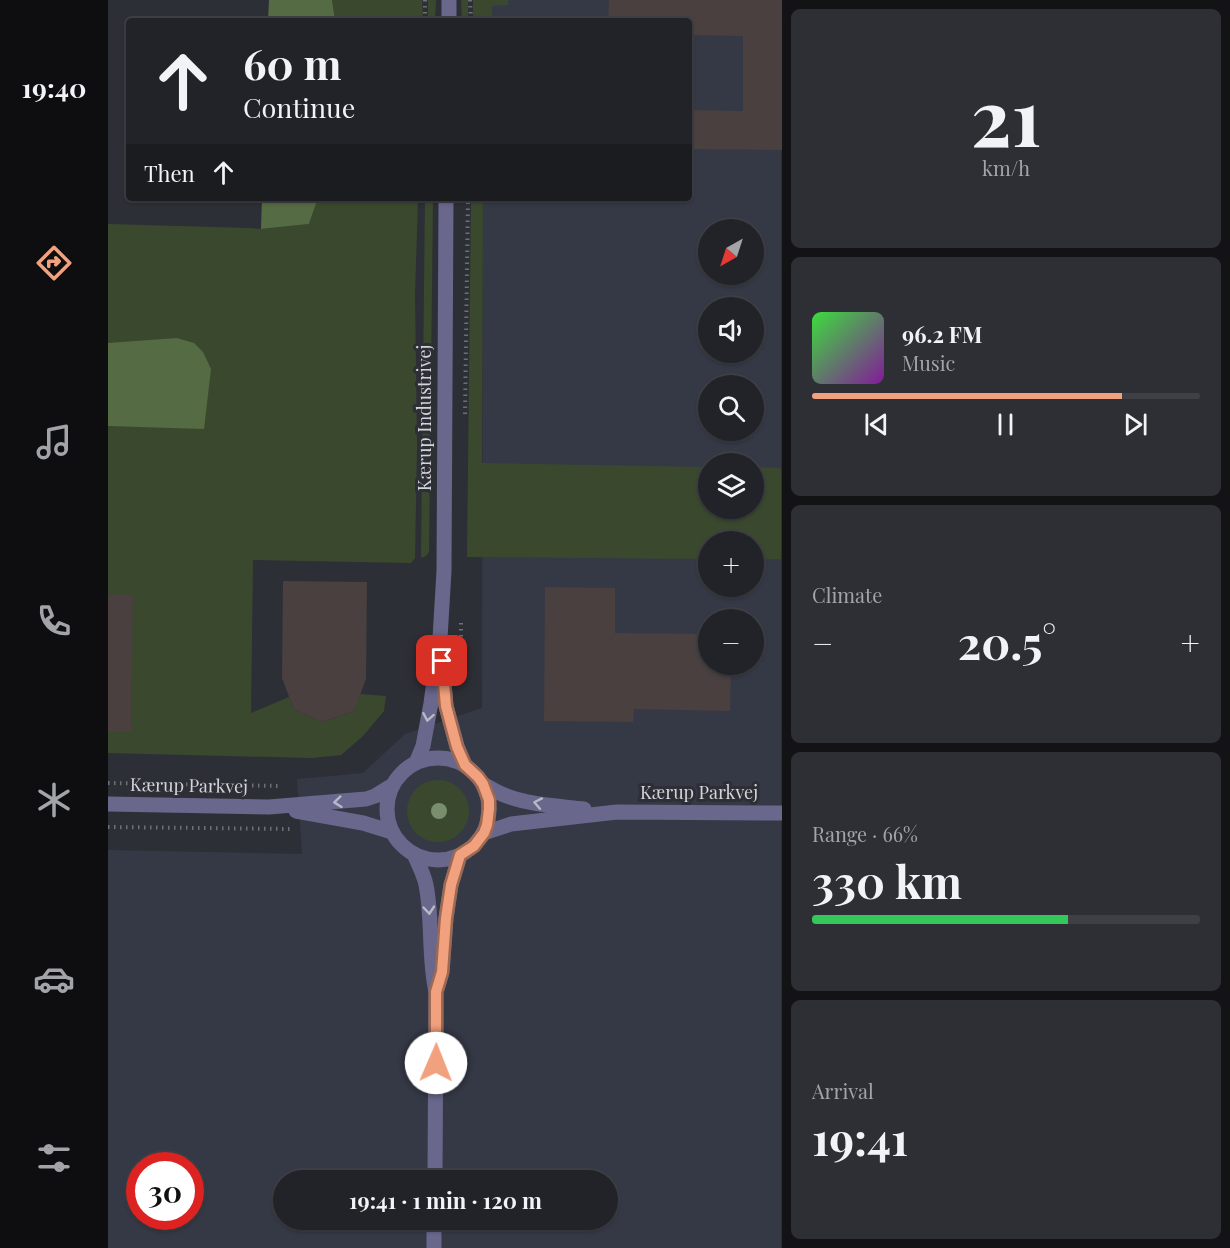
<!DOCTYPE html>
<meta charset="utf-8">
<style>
body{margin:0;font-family:"Playfair Display",serif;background:#2e2f34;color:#f1f3f6;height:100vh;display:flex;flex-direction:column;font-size:22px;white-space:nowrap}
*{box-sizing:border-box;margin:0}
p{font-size:20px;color:#a2a4a8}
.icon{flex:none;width:33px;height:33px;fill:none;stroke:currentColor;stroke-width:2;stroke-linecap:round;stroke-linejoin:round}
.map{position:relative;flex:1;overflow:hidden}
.side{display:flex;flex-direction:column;gap:9px;padding:9px;background:#131316;width:448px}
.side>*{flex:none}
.guide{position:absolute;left:18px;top:18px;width:566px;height:183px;border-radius:6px;box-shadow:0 2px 4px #0004,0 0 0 2px #3f4045;background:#222328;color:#f1f3f6;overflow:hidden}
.needle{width:39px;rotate:219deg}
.buttons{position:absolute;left:590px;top:219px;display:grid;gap:12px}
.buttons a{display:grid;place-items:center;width:66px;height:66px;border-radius:50%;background:#222328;box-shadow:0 2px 4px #0004,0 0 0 2px #3f4045;font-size:30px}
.speed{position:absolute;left:18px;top:1152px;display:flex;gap:12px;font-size:30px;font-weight:700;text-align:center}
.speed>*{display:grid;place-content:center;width:78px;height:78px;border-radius:50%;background:#222328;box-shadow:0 2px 4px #0004,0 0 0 2px #3f4045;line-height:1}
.speed .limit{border:9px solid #d22;background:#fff;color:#111}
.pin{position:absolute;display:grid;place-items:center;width:51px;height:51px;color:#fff;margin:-26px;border-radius:12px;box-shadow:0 3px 9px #0006}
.me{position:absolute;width:66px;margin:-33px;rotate:1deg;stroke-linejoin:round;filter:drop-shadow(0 0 4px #0008)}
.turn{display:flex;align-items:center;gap:21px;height:126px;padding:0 18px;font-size:27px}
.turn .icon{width:78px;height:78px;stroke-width:2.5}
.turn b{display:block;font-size:42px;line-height:51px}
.then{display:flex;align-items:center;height:57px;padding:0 18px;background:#0003;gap:12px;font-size:22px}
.big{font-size:45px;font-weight:700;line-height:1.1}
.side .tile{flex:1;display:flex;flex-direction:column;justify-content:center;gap:9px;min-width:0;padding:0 21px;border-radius:9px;background:#2e2f34}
.side .dial{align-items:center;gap:0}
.dial b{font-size:78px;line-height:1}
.song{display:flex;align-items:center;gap:18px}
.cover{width:72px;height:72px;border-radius:9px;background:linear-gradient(135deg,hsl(120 70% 55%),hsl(290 70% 35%))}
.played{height:6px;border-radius:3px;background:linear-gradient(90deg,#f2a17e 80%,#3f4045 80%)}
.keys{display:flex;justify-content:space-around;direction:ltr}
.heat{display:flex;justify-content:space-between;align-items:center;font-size:33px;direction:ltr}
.charge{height:9px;border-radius:4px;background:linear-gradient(90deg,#34c759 66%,#3f4045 0)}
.trip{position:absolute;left:165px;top:1170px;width:345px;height:60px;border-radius:30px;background:#222328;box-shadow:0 2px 4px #0004,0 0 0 2px #3f4045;font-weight:700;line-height:60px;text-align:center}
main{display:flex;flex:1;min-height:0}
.dock{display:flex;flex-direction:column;width:108px;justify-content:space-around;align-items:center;background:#0e0e10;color:#a2a4a8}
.dock .icon{width:42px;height:42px}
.dock .active{color:#f2a17e}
.dock b{font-size:27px;color:#f1f3f6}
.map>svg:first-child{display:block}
.built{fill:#353946;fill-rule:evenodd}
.green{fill:#3a492d}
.forest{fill:#556b43}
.building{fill:#49403f}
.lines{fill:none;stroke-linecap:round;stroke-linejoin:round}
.path{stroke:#6e7076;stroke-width:4;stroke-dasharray:1.5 4.5;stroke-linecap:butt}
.minor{stroke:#69678c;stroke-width:15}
.tree{fill:#798e6d}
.oneway{stroke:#b8b9c6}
.route-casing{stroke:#9d6952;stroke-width:15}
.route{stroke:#f2a17e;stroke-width:10}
.labels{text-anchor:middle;stroke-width:6;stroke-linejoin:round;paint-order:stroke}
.street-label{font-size:18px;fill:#d3d4d9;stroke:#2d2f36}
</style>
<main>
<nav class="dock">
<b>19:40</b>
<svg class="icon active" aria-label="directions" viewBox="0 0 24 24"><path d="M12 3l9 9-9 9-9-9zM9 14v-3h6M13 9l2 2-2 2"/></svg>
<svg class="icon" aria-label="music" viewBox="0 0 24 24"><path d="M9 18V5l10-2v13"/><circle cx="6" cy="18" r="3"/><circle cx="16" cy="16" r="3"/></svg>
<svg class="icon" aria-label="phone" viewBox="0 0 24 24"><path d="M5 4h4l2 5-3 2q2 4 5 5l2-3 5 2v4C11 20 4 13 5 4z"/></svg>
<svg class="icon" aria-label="climate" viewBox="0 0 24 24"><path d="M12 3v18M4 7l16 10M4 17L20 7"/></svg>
<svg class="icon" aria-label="car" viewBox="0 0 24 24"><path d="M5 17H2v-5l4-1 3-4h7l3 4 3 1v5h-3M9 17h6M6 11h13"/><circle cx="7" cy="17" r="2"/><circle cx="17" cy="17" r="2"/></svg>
<svg class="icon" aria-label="filters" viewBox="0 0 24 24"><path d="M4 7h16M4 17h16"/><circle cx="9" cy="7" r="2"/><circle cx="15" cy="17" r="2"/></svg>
</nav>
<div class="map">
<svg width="674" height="1248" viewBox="0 0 674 1248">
<rect width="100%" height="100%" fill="#2d2f36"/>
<path class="built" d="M400,0H673V1248H0V850L194,854L189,779L255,773L297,734L374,708L375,198H580V21H384V5H399ZM600,230H645V274H600ZM600,308H645V352H600ZM600,386H645V430H600ZM600,464H645V508H600ZM600,542H645V586H600ZM600,620H645V664H600ZM32,1166H82V1216H32ZM176,1180H500V1220H176Z"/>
<path class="green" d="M224,0H314L315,18L314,21H227Z
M320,0H328L327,21H320Z
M353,0H360V21H354Z
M365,0H400V5L384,6V21H365Z
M210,198H310L307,294L309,446L307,558L303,563L145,560L143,713L181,697L186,710L215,722L246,711L252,694L278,696L276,711L255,736L233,755L204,758L0,753V224L140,228L154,229L201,224Z
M317,198H325L321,552L318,556L313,558Z
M363,200H375L374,463L600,467V508H645V467L673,468V559H645V542H600V559L359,557Z
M299 811a31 31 0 1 1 62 0a31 31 0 1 1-62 0Z"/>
<path class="forest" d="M161,0H224L227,21H160Z
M154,198H210L201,224L153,229Z
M69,338L86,343L95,352L103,369L96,429L0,426V343Z"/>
<path class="building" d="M501,0H674V150L580,149V110L635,111V36L580,35V21H500Z
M175,581L259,582L258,679L246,711L215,722L186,710L174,678Z
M437,587L507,588V633L600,634V664H623L622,711L526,709L525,722L436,721Z
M0,594L25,595L23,732H0Z"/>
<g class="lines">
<path class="path" d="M317,0V21
M362,0L363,21
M357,414L360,198
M353,623V660
M0,783L172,786
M0,827L182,829"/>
<path class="minor" d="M341,0V21
M334,662L338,706L349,746L357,766
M279 809a51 51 0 1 1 102 0a51 51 0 1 1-102 0Z
M308,763L315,746L323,703L332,638L336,571L338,198
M375,784C382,788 389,792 396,795C421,805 450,806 476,809
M0,804L161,807L258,799L267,796L285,785
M188,811L255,823L284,832
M376,833L403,824L509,812L674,813
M306,854C310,864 316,874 318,885C325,920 320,956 328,992L327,1180
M329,989L334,972L338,918L343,885L352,855
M326,1248V1220"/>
</g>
<circle class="tree" cx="331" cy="811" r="8"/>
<defs><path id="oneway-chevron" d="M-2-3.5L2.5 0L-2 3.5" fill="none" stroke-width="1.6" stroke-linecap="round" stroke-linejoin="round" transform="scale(1.5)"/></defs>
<g class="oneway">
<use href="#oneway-chevron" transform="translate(320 717) rotate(100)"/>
<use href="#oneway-chevron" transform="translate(230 802) rotate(174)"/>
<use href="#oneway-chevron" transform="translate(430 803) rotate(-169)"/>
<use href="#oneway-chevron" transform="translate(321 910) rotate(85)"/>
</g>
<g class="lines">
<defs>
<path id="route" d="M328,1063V992L334,972L338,918L343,885L352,855L366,846L376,833L379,825L381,809V800L375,784L370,777L357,765L349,747L338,706L334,661"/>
</defs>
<use href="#route" class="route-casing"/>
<use href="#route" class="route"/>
</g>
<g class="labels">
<g class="street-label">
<text transform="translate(317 418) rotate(-90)" y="6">Kærup Industrivej</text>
<text transform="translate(81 786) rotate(1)" y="6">Kærup Parkvej</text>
<text x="591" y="799">Kærup Parkvej</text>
</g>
</g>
</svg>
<div class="buttons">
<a><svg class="needle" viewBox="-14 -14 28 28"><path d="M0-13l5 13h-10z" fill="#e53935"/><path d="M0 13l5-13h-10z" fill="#a2a4a8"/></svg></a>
<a><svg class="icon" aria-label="sound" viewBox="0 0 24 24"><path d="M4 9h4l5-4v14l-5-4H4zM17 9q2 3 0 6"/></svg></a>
<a><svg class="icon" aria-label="search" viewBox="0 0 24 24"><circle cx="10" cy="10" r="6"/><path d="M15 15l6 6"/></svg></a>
<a><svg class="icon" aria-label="layers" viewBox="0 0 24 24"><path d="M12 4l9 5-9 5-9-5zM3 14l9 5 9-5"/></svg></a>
<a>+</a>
<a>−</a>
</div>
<div class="speed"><div class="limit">30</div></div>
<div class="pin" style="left:334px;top:661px;background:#d93025"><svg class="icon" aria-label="arrive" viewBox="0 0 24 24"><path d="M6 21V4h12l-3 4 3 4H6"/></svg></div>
<svg class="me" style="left:328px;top:1063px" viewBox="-20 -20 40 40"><circle r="19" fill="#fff"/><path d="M0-13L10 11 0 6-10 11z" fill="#f2a17e"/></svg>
<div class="trip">19:41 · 1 min · 120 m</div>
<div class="guide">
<div class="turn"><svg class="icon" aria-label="ahead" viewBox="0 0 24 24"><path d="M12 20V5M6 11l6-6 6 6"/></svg><div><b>60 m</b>Continue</div></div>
<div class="then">Then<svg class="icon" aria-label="ahead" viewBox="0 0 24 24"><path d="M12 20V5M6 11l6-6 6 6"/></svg></div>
</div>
</div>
<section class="side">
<div class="tile dial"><b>21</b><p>km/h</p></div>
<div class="tile">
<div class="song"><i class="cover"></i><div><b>96.2 FM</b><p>Music</p></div></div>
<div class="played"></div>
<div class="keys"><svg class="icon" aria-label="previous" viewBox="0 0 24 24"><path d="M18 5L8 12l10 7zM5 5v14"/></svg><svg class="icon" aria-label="pause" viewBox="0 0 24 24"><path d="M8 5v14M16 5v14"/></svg><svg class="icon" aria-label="next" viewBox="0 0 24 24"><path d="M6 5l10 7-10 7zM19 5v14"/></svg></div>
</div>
<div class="tile"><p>Climate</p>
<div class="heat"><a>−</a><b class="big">20.5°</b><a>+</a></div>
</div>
<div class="tile"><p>Range · 66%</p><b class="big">330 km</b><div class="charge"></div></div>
<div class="tile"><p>Arrival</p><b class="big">19:41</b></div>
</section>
</main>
